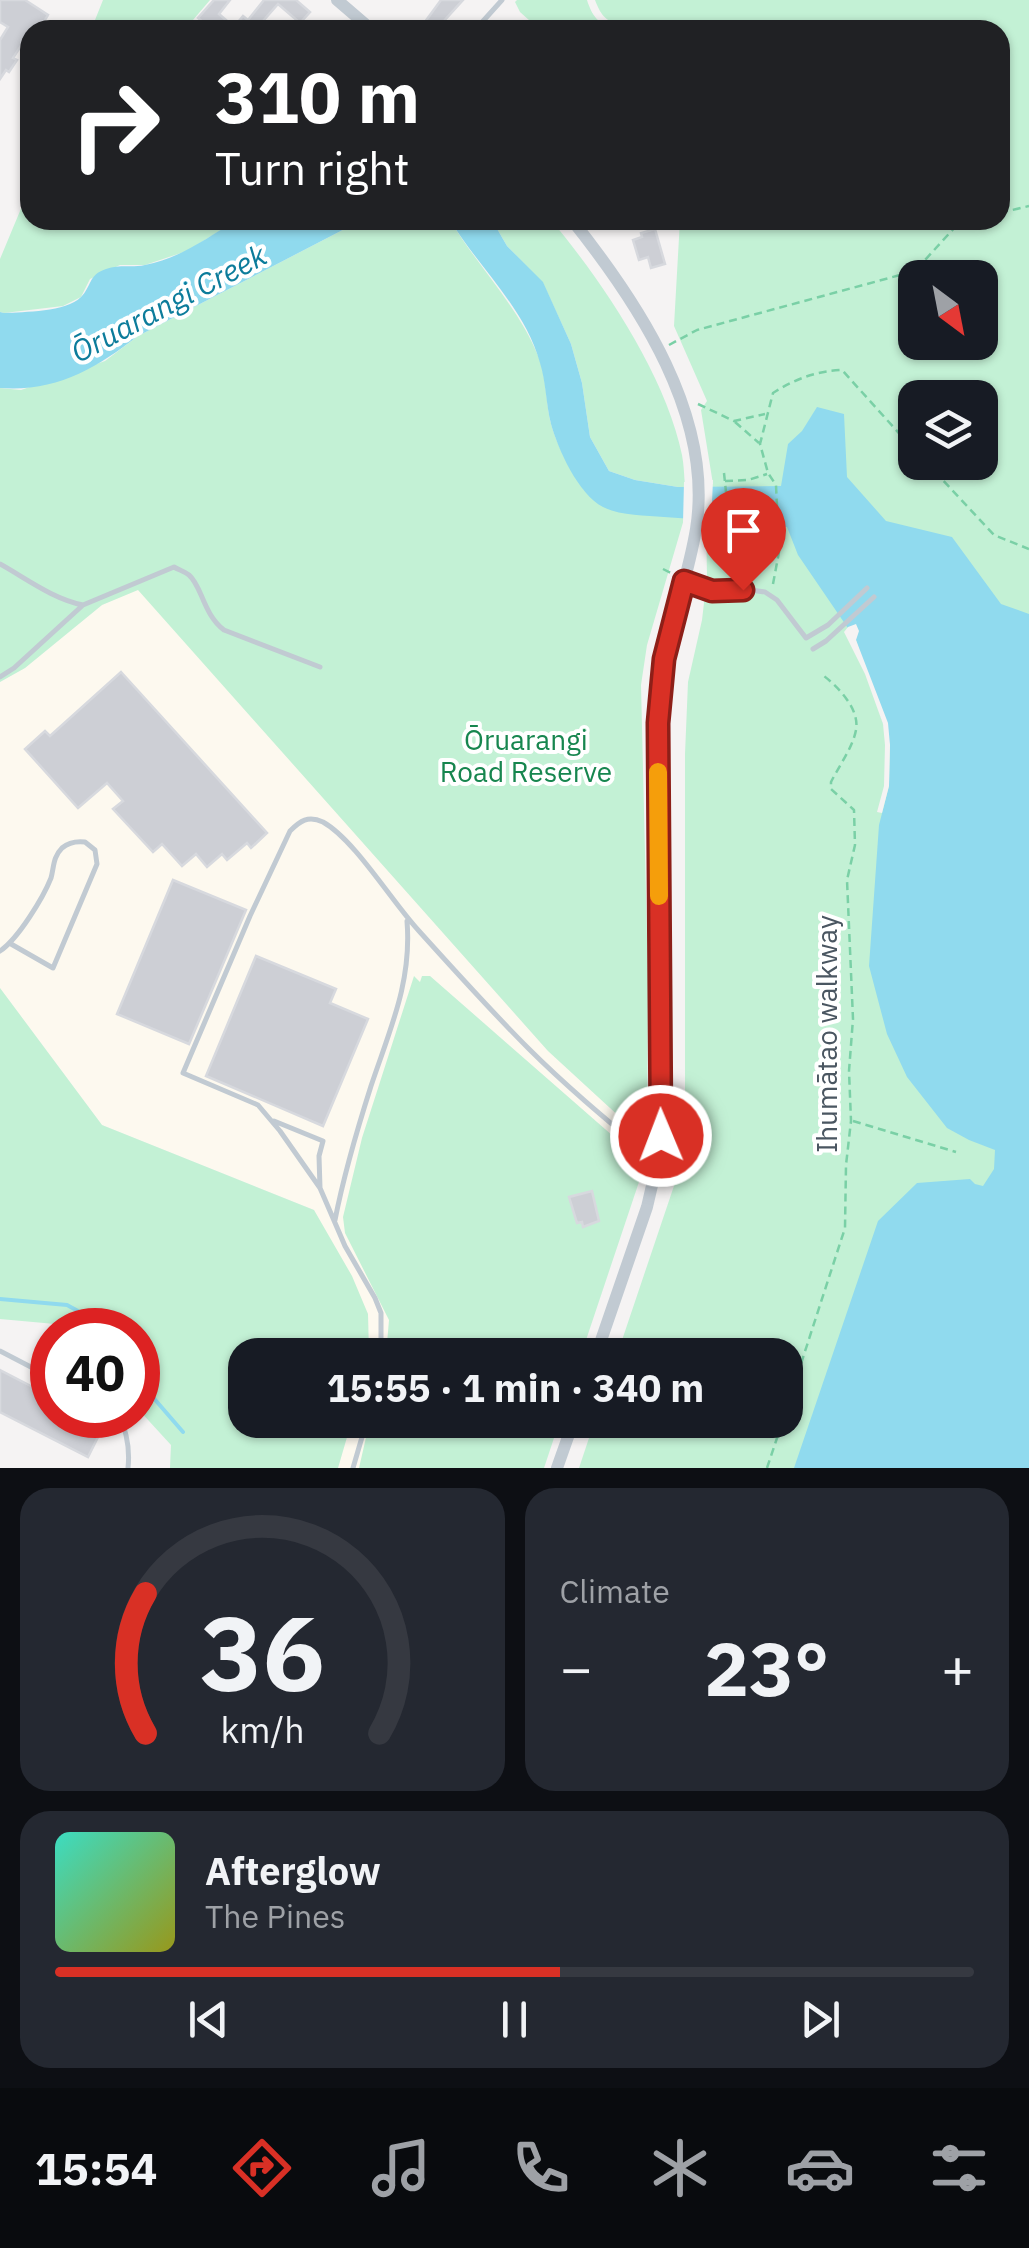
<!DOCTYPE html>
<meta charset="utf-8">
<style>
body{margin:0;font-family:"IBM Plex Sans",sans-serif;background:#242831;color:#f1f3f6;height:100vh;display:flex;flex-direction:column;font-size:38px;white-space:nowrap}
*{box-sizing:border-box;margin:0}
p{font-size:32px;color:#9ea1a6}
.icon{flex:none;width:55px;height:55px;fill:none;stroke:currentColor;stroke-width:2;stroke-linecap:round;stroke-linejoin:round}
.map{position:relative;height:1468px;overflow:hidden}
.panel{display:flex;flex-direction:column;gap:20px;padding:20px;background:#0d0f14;flex:1}
.panel>*{flex:none}
.guide{position:absolute;left:20px;top:20px;width:990px;height:210px;border-radius:30px;box-shadow:0 2px 8px #0004;background:#202124;color:#fff;overflow:hidden}
.needle{width:65px;rotate:148deg}
.buttons{position:absolute;left:898px;top:260px;display:grid;gap:20px}
.buttons a{display:grid;place-items:center;width:100px;height:100px;border-radius:20px;background:#171b24;box-shadow:0 2px 8px #0004;font-size:50px}
.speed{position:absolute;left:30px;top:1308px;display:flex;gap:20px;font-size:50px;font-weight:700;text-align:center}
.speed>*{display:grid;place-content:center;width:130px;height:130px;border-radius:50%;background:#171b24;box-shadow:0 2px 8px #0004;line-height:1}
.speed .limit{border:15px solid #d22;background:#fff;color:#111}
.pin{position:absolute;display:grid;place-items:center;width:85px;height:85px;color:#fff;margin:-102px -42px;border-radius:50% 50% 50% 0;rotate:-45deg;box-shadow:0 0 10px #0007}
.pin .icon{rotate:45deg}
.me{position:absolute;width:110px;margin:-55px;rotate:359deg;stroke-linejoin:round;filter:drop-shadow(0 0 8px #0008)}
.turn{display:flex;align-items:center;gap:35px;height:210px;padding:0 30px;font-size:45px}
.turn .icon{width:130px;height:130px;stroke-width:2.5}
.turn b{display:block;font-size:70px;line-height:85px}
.big{font-size:75px;font-weight:700;line-height:1.1}
.panel .card{flex:1;display:flex;flex-direction:column;justify-content:center;gap:15px;min-width:0;padding:0 35px;border-radius:30px;background:#242831}
.panel .dial{align-items:center;gap:0}
.dial svg{height:260px;overflow:visible;fill:none;stroke:#363941;stroke-width:7;stroke-linecap:round;text-anchor:middle}
.dial text{fill:#f1f3f6;stroke:none}
.song{display:flex;align-items:center;gap:30px}
.cover{width:120px;height:120px;border-radius:15px;background:linear-gradient(135deg,hsl(170 70% 55%),hsl(60 70% 35%))}
.played{height:10px;border-radius:5px;background:linear-gradient(90deg,#d93025 55%,#363941 55%)}
.keys{display:flex;justify-content:space-around;direction:ltr}
.heat{display:flex;justify-content:space-between;align-items:center;font-size:55px;direction:ltr}
.panel .tiles{flex:1;display:grid;gap:20px;grid-template-columns:1fr 1fr}
.card:last-child{grid-column:span 2}
.trip{position:absolute;left:228px;top:1338px;width:575px;height:100px;border-radius:30px;background:#171b24;box-shadow:0 2px 8px #0004;font-weight:700;line-height:100px;text-align:center}
.menu{display:flex;height:160px;justify-content:space-around;align-items:center;background:#090b0e;color:#9ea1a6}
.menu .icon{width:70px;height:70px}
.menu .selected{color:#d93025}
.menu b{font-size:45px;color:#f1f3f6}
.map>svg:first-child{display:block}
.commercial{fill:#fdf9ef}
.green{fill:#c3f1d5;fill-rule:evenodd}
.water{fill:#90daee}
.pier{fill:#f5f3f3}
.lines{fill:none;stroke-linecap:round;stroke-linejoin:round}
.stream{stroke:#90daee;stroke-width:4}
.building{fill:#cdcfd5;stroke:#d7d9de;stroke-width:2.5}
.path{stroke:#7ad0a6;stroke-width:2.5;stroke-dasharray:8 5;stroke-linecap:butt}
.service{stroke:#c1cad2;stroke-width:5}
.tertiary{stroke:#c1cad2;stroke-width:12}
.route-casing{stroke:#8d1f18;stroke-width:25}
.route{stroke:#d93025;stroke-width:18}
.slow{stroke:#f59e0b;stroke-width:18}
.labels{text-anchor:middle;stroke-width:8;stroke-linejoin:round;paint-order:stroke}
.park-label{font-size:28px;fill:#17864f;stroke:#fff}
.street-label{font-size:28px;fill:#4a5661;stroke:#fff}
.water-label{font-size:30px;font-style:italic;fill:#0c7c9b;stroke:#fff}
</style>
<div class="map">
<svg width="1029" height="1468" viewBox="0 0 1029 1468">
<rect width="100%" height="100%" fill="#f5f3f3"/>
<path class="commercial" d="M138,589L548,1051L647,1142L645,1164L430,976L398,1327L392,1355H369L368,1314L314,1210L102,1125L0,988V682L25,668L102,605Z
M352,1420H377L367,1468H338Z"/>
<path class="green" d="M103,0H210L193,20L204,30H91Z
M517,0H587C592,16 598,23 614,30H540L520,12L515,2Z
M595,0H1029V1468H579L595,1420H785V1355H617L679,1171L685,1125V754L688,682L702,620L707,577L706,520L684,519L647,645L641,685L648,979L647,1142L548,1051L138,590L102,605L25,668L0,682V388L21,390L105,361L138,336L362,220H450C478,267 519,307 539,358C546,377 546,400 550,420C556,445 570,469 584,490L678,487L635,480L609,471L590,437L582,383L571,344L543,283L507,246L492,220H551C603,282 666,376 682,455C684,465 684,476 685,486L713,484L701,410L707,401L674,326L680,220H1000V30H625L624,25C607,23 601,16 595,0ZM915,278H980V342H915ZM915,398H980V462H915Z
M30,187V220H237L187,251L145,265H120L90,279L81,297L63,306L4,313L0,312V259Z
M414,976L420,982L422,976H430L645,1164L581,1355H386L389,1320L345,1233L343,1217L362,1138Z
M0,988L102,1125L314,1210L352,1276L368,1314L369,1355H245V1420H352L338,1468H170L171,1445L138,1409V1330H71L66,1325L0,1319Z
M370,1420H560L544,1468H359Z"/>
<path class="water" d="M237,220H362L138,336C95,369 56,392 0,388V312L4,313C24,312 66,312 81,297C92,286 88,275 106,269C120,264 132,268 145,265C179,259 208,237 237,220Z
M450,220H492L507,246L543,282L571,344L582,383L590,437L609,471L635,480L678,487L781,486L788,444L802,431L817,407L844,414L847,477L886,521L952,537L1001,604L1029,614V1468H794L878,1221L917,1183L970,1179L975,1184L983,1186L994,1169L995,1150L969,1140L947,1128L907,1077L887,1034L869,966L879,825L889,786L890,745L856,640L798,555L787,527C746,521 705,520 664,517C645,515 620,516 603,507C578,494 558,449 551,424C546,404 546,382 540,363C525,308 479,268 450,220Z"/>
<path class="pier" d="M713,480L711,525L683,523L684,482Z
M856,624L859,631L856,640L888,723L890,745L889,786L882,813L877,812L884,786L885,745L883,724L865,674L844,632L848,627Z"/>
<g class="lines">
<path class="stream" d="M0,1299L67,1305L78,1311L94,1330
M138,1380L183,1432"/>
</g>
<path class="building" d="M0,0H25L48,15L39,30H30V41L26,38L13,58L17,60L9,72L6,70L0,79V40L8,27L0,22Z
M214,0H230L219,14L234,27L243,16L248,20L264,0H296L310,12L300,23L278,4L257,28L259,30H212L198,18Z
M441,0H463L444,21L454,30H419Z
M655,229L665,264L651,268L648,257L639,260L633,240L642,237L641,233Z
M121,672L267,833L251,848L247,843L227,860L222,854L207,867L196,854L182,866L162,844L153,852L113,809L123,801L107,783L78,808L25,749L45,731L50,736Z
M173,880L246,910L189,1044L117,1014Z
M256,956L336,989L330,1003L368,1019L323,1126L206,1076Z
M592,1191L599,1221L583,1227L582,1222L577,1223L569,1197Z
M0,1370L52,1397V1415H89L105,1423L88,1457L0,1412Z"/>
<g class="lines">
<path class="path" d="M1000,210L1008,211L1029,206
M669,345L697,330L915,271L956,226L967,220
M698,404L734,421L765,414
M735,422L759,443
M926,462L994,535L1029,549
M724,473L726,492
M725,481L748,480L767,474
M663,569L675,575
M773,584L779,552L776,485L768,473L760,444L773,393C795,379 816,371 842,370L915,451
M853,1121L956,1152
M785,1413L845,1228L846,1165L851,1121L849,1071L853,1019L847,880L855,845L854,810L831,789V782C839,766 853,747 856,730C860,709 838,687 824,676
M767,1468L783,1420"/>
<path class="service" d="M475,30L502,0
M0,564C27,579 53,599 83,605
M687,582L712,591L750,590L765,592L777,600L806,638L828,625L867,588
M813,649L826,641L874,597
M0,677L14,668L83,605L174,567C179,570 184,571 189,575C202,586 203,614 224,630L320,667
M0,951C18,939 43,898 51,878C54,867 53,857 62,848C69,842 76,841 85,842L95,850L97,864L53,968L11,944
M274,1121L323,1141L319,1156L320,1188L345,1246L375,1298L381,1313V1355
M320,1188L280,1131L258,1105L183,1073L250,916L290,831C300,821 308,815 323,822C355,840 392,902 419,931C455,971 491,1011 529,1049C569,1089 613,1125 656,1161
M335,1220C344,1174 357,1130 371,1086C390,1029 412,982 407,921
M0,1351L52,1378
M119,1415C127,1432 130,1449 128,1468
M353,1468L367,1420"/>
<path class="tertiary" d="M337,0L372,30
M572,220C639,304 714,417 696,529C689,572 674,613 665,655C661,677 660,701 658,723L660,1151L647,1207L596,1355
M557,1468L574,1420"/>
</g>
<g class="lines">
<defs>
<path id="route" d="M661,1136L658,723L664,659L684,581L712,591L743,590"/>
</defs>
<use href="#route" class="route-casing"/>
<use href="#route" class="route"/>
<path class="slow" d="M658,772L659,896"/>
</g>
<g class="labels">
<g class="park-label">
<text x="526" y="750">Ōruarangi<tspan x="526" dy="32">Road Reserve</tspan></text>
</g>
<g class="street-label">
<text transform="translate(827 1034) rotate(-90)" y="10">Ihumātao walkway</text>
</g>
<g class="water-label">
<text transform="translate(169 304) rotate(-28)" y="10">Ōruarangi Creek</text>
</g>
</g>
</svg>
<div class="buttons">
<a><svg class="needle" viewBox="-14 -14 28 28"><path d="M0-13l5 13h-10z" fill="#e53935"/><path d="M0 13l5-13h-10z" fill="#9ea1a6"/></svg></a>
<a><svg class="icon" aria-label="layers" viewBox="0 0 24 24"><path d="M12 4l9 5-9 5-9-5zM3 14l9 5 9-5"/></svg></a>
</div>
<div class="speed"><div class="limit">40</div></div>
<div class="pin" style="left:743px;top:590px;background:#d93025"><svg class="icon" aria-label="arrive" viewBox="0 0 24 24"><path d="M6 21V4h12l-3 4 3 4H6"/></svg></div>
<svg class="me" style="left:661px;top:1136px" viewBox="-20 -20 40 40"><circle r="17" fill="#d93025" stroke="#fff" stroke-width="3"/><path d="M0-11L8 9 0 5-8 9z" fill="#fff"/></svg>
<div class="trip">15:55 · 1 min · 340 m</div>
<div class="guide">
<div class="turn"><svg class="icon" aria-label="right" viewBox="0 0 24 24"><path d="M7 20v-9h11M14 6l5 5-5 5"/></svg><div><b>310 m</b>Turn right</div></div>
</div>
</div>
<section class="panel">
<div class="tiles">
<div class="card dial"><svg viewBox="0 0 100 80">
<path d="M14 69A42 42 0 1 1 86 69"/>
<path d="M14 69A42 42 0 0 1 14 26" stroke="#d93025"/>
<text x="50" y="56" font-size="32" font-weight="700">36</text>
<text x="50" y="72" font-size="11">km/h</text>
</svg></div>
<div class="card"><p>Climate</p>
<div class="heat"><a>−</a><b class="big">23°</b><a>+</a></div>
</div>
<div class="card">
<div class="song"><i class="cover"></i><div><b>Afterglow</b><p>The Pines</p></div></div>
<div class="played"></div>
<div class="keys"><svg class="icon" aria-label="previous" viewBox="0 0 24 24"><path d="M18 5L8 12l10 7zM5 5v14"/></svg><svg class="icon" aria-label="pause" viewBox="0 0 24 24"><path d="M8 5v14M16 5v14"/></svg><svg class="icon" aria-label="next" viewBox="0 0 24 24"><path d="M6 5l10 7-10 7zM19 5v14"/></svg></div>
</div>
</div>
</section>
<nav class="menu">
<b>15:54</b>
<svg class="icon selected" aria-label="directions" viewBox="0 0 24 24"><path d="M12 3l9 9-9 9-9-9zM9 14v-3h6M13 9l2 2-2 2"/></svg>
<svg class="icon" aria-label="music" viewBox="0 0 24 24"><path d="M9 18V5l10-2v13"/><circle cx="6" cy="18" r="3"/><circle cx="16" cy="16" r="3"/></svg>
<svg class="icon" aria-label="phone" viewBox="0 0 24 24"><path d="M5 4h4l2 5-3 2q2 4 5 5l2-3 5 2v4C11 20 4 13 5 4z"/></svg>
<svg class="icon" aria-label="climate" viewBox="0 0 24 24"><path d="M12 3v18M4 7l16 10M4 17L20 7"/></svg>
<svg class="icon" aria-label="car" viewBox="0 0 24 24"><path d="M5 17H2v-5l4-1 3-4h7l3 4 3 1v5h-3M9 17h6M6 11h13"/><circle cx="7" cy="17" r="2"/><circle cx="17" cy="17" r="2"/></svg>
<svg class="icon" aria-label="filters" viewBox="0 0 24 24"><path d="M4 7h16M4 17h16"/><circle cx="9" cy="7" r="2"/><circle cx="15" cy="17" r="2"/></svg>
</nav>
